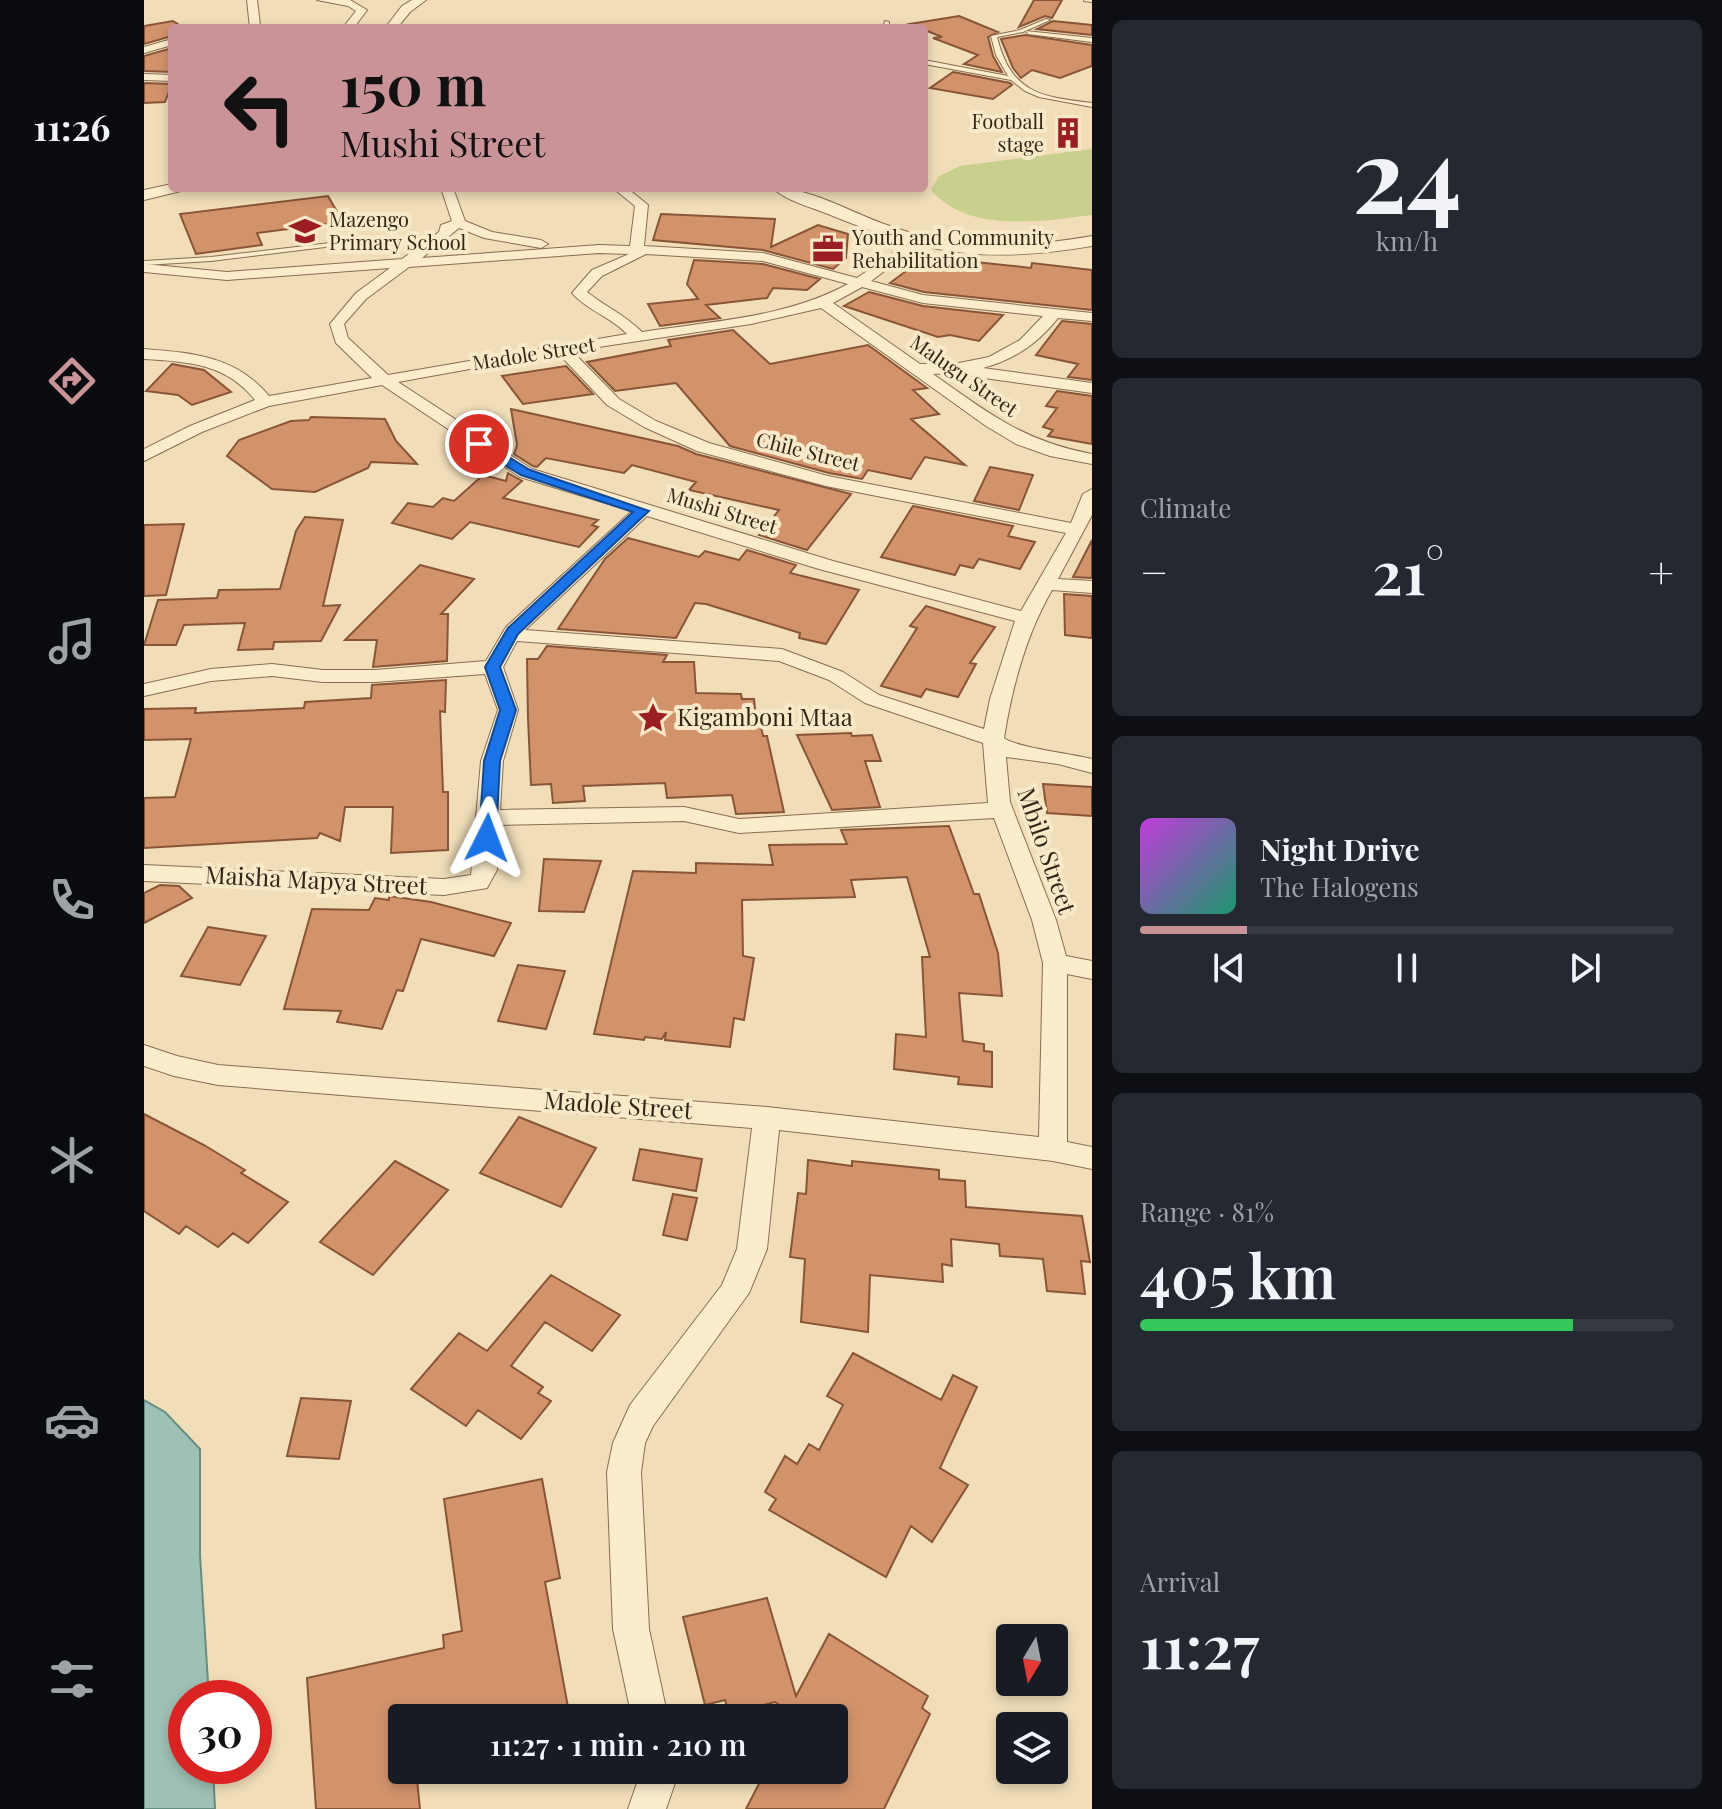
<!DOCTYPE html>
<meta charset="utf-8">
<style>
body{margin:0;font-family:"Playfair Display",serif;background:#242831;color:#f1f3f6;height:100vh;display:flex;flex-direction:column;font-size:30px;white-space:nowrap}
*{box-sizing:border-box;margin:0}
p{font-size:26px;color:#9ea1a6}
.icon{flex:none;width:44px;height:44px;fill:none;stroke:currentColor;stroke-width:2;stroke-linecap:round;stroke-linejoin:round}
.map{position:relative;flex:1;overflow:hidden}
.side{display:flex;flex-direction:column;gap:20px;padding:20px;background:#0d0f14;width:630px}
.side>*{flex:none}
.hud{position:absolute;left:24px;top:24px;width:760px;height:168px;border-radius:8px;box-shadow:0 4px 12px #0003;background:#ca9397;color:#111;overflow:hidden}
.needle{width:52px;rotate:190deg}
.fabs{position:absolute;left:852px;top:1624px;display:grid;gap:16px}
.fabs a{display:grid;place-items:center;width:72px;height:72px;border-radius:8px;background:#171b24;box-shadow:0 4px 12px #0003;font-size:40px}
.speed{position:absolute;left:24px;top:1680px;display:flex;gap:16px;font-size:40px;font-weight:700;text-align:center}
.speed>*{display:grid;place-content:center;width:104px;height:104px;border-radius:50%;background:#171b24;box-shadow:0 4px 12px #0003;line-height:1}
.speed .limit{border:12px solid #d22;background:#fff;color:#111}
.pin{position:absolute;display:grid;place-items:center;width:68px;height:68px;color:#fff;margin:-34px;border:4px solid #fff;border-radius:50%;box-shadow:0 2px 8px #0007}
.me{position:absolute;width:88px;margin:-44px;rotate:3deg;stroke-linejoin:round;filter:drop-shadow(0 0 6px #0008)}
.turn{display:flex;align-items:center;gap:28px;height:168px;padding:0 40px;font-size:36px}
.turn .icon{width:104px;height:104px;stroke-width:2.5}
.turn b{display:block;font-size:56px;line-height:68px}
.big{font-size:60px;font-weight:600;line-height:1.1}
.side .tile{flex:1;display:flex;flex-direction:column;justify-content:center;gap:12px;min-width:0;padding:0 28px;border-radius:12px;background:#242831}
.side .dial{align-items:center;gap:0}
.dial b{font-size:104px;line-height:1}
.song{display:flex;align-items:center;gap:24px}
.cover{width:96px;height:96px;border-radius:12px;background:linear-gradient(135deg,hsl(290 70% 55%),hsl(160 70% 35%))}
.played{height:8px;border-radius:4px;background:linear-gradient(90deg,#ca9397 20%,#363941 20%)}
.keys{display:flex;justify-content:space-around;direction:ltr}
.heat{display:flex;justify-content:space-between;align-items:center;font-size:44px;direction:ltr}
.charge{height:12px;border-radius:6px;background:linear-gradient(90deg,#34c759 81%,#363941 0)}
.trip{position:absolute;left:244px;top:1704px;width:460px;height:80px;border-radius:8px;background:#171b24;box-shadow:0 4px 12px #0003;font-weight:600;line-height:80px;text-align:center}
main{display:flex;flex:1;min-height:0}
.tabs{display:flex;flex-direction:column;width:144px;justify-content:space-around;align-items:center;background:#090b0e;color:#9ea1a6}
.tabs .icon{width:56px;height:56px}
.tabs .current{color:#ca9397}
.tabs b{font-size:36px;color:#f1f3f6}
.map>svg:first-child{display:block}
.green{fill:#c9cf8c}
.water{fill:#9ec0b5;stroke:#658e82;stroke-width:2}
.building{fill:#d2936b;stroke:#885537;stroke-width:2}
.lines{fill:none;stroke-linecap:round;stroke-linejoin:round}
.service-casing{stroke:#886d53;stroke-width:2}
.minor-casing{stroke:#886d53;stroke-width:2}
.tertiary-casing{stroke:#886d53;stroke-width:2}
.service{fill:#fbeccc;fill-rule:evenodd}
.minor{fill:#fbeccc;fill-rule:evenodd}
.tertiary{fill:#fbeccc;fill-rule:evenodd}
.route{fill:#1a73e8;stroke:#114b97;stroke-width:2}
.labels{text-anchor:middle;stroke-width:8;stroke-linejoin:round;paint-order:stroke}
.far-poi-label{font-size:20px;fill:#352619;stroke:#f8e9c8;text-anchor:start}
.far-street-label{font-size:20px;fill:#352619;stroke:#f8e9c8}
.poi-label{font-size:24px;fill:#352619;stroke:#f8e9c8;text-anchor:start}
.street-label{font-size:24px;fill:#352619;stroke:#f8e9c8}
</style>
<main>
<nav class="tabs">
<b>11:26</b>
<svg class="icon current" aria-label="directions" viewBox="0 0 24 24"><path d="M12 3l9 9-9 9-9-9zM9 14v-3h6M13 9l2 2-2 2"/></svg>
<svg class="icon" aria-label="music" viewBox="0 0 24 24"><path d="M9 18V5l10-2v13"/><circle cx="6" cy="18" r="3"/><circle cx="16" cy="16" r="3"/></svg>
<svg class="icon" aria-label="phone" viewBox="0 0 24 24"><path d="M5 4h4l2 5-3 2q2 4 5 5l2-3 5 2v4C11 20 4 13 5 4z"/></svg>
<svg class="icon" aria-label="climate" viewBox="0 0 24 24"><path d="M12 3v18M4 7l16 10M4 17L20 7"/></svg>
<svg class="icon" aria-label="car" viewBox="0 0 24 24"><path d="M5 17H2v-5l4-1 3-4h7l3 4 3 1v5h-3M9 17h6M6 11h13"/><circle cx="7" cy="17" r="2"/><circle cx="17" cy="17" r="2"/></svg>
<svg class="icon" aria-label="filters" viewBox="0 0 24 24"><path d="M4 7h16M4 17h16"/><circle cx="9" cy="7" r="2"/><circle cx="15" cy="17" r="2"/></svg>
</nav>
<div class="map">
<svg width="948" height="1809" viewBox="0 0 948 1809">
<rect width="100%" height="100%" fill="#f1deb9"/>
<path class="green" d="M948,149V215C899,221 824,234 787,190L795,176L816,166Z"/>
<path class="water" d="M0,1400L21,1412L56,1449V1555L65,1698H42V1766H69L71,1809H0Z"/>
<path class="building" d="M890,0H918L908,18L901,16L875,27Z
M815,16L854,32L844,37L849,56L858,72L820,64L834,55L789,38L798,37L766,24Z
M29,21L40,28H28V36L0,44V26Z
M909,21L948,25V35L893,29Z
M881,35L948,45V66L916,78L888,70L877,78L869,68L857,39Z
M28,48V72L0,71V56Z
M809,72L866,83L868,85L849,99L786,88Z
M0,83L28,84L21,102L0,103Z
M184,196L199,222L113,233L118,245L52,254L36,214Z
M517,214L631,219L627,247L674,225L704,234L702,258L689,269L619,250L509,240Z
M791,257L830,266L832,262L887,268L888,263L948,270V310L780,292L746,283L777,260L785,262Z
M550,260L619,264L676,279L663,290L629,288L623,298L562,305L576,318L516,326L504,304L554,299L543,284Z
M725,292L779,306L859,315L835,341L806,335L794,337L700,306Z
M918,321L948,324V380L924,377L934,364L892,355Z
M589,330L626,364L724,345L783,388L769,390L795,414L767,419L821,465L781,457L767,479L724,470L718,479L685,473L586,446L532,383L471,391L443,362L527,346L524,340Z
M28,364L60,370L87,392L48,405L34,395L2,391Z
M422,366L449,394L379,404L358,376Z
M913,391L948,396V444L904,436L909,430L899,427L913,408L902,406Z
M367,409L534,446L552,454L707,494L663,550L615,535L635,510L545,490L552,482L488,465L480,473L402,458L393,467L389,466L370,454L373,445Z
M167,417L241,419L252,441L273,464L227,462L224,468L171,492L128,489L83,456L95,440L147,421L165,420Z
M846,467L889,475L875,510L830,501Z
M364,473L378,481L359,498L454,520L448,525L454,527L435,547L326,522L308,539L248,523L264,503L289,507L299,498L310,501L339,475L362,481Z
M769,506L869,526L864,536L891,542L876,569L835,559L829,568L816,565L811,575L737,557Z
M161,517L199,520L179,606L196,605L177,641L130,642L129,649L94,650L101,623L40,625L32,645H0L14,600L73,598L75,590L136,589L152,531Z
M40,524L22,595L0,596V525Z
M484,538L555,557L561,551L595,560L603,550L652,565L646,573L715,590L682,644L655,638L656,633L562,604L551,603L532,638L414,629L461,559Z
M948,540V578L929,577Z
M276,565L330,579L297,614H304L303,661L229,667L233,640H201Z
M920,594L948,596V638L921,635Z
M782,606L851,627L826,663L832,664L814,697L782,689L777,697L737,686L773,628L766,626Z
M403,646L523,655L519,662H550L552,693L597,694L598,699H610L612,718H615L619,736H623L640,812L592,814L588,795L523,798L521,783L439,786L441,801L409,803L407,784L387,785L384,718L383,659H394Z
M302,680L301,712L296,711L299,792H304V850L247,853L249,807H201L196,841L176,833L173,838L0,848V798L31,797L47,739L0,740V709L52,708L51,713L160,708L161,702L227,698L228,685Z
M707,733L708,736L728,735L737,761H721L736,807L688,810L653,735Z
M899,784L948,787V816L903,813Z
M805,826L830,894H835L854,953L858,996L815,993L819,1041L840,1044V1051L848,1052V1087L814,1084L815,1077L750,1069L752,1034L782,1037L778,957H786L763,877L707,880L711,897L598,900L599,956L610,958L600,1020L590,1018L586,1047L521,1040L522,1032L518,1039L501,1037L500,1040L450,1034L489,871L552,873V863L629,865L625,845L703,844L697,830Z
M400,859L457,861L440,912L395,911Z
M16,885L35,886L48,898L0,923V893Z
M245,896L287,902L367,923L350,956L277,939L259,991L253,990L238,1029L193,1022L197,1011L140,1009L168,909L225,910L231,898L245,900Z
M64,927L122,936L96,985L37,976Z
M374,965L421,971L402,1029L354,1021Z
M0,1114L60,1145L101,1170L97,1173L144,1202L104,1243L89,1233L74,1247L42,1226L35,1234L0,1211Z
M375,1117L452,1148L417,1207L336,1173Z
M496,1149L558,1159L552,1191L489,1180Z
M664,1160L708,1166V1161L795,1170V1179L821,1181L822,1207L938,1216L946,1262L937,1261L941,1294L903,1291L899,1259L856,1256L855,1244L807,1239L808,1266L798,1264L799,1282L726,1275L724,1332L657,1322L661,1259L646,1257L654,1193L662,1194Z
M251,1161L304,1190L229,1275L176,1242Z
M529,1194L553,1198L543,1240L519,1235Z
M407,1275L476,1315L448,1351L401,1322L367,1366L399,1387L394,1393L407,1401L377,1439L334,1410L322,1426L267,1389L315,1333L343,1351Z
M709,1353L797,1400L809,1375L833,1387L796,1468L824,1485L788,1542L767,1526L742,1577L625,1510L632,1499L621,1492L641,1456L653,1464L665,1444L675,1450L699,1405L683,1396Z
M157,1398L207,1401L195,1459L143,1456Z
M398,1479L416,1578L401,1582L426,1718H258V1770H272L276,1809H172L163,1678L300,1648L299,1635L318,1631L300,1499Z
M623,1598L652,1696L685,1634L784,1696L778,1708L786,1714L740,1809H602L622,1770H690V1718H640L644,1711L631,1702L585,1714L581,1700L561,1705L539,1617Z"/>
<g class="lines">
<defs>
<path id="service" d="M940,0H948V2L940,1Z
M902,19L906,20L879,32L853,37C867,93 896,97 948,103V107L895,97L881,91L867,80L780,64V60L864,76L852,55L847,36L876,30Z
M741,21L745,22V28H739Z
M882,31L948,38V42L884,34Z
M220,239L222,240V242L67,261L0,265V261L67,257Z"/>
<path id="minor" d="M103,0H113L116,25H201L212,11L204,6L173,0H206L223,10L212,25H246L251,28H106Z
M28,39V45L0,53V47Z
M0,74L28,75V81L0,80Z
M297,188H309L321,221L348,232L397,240L404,244L397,248L340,238L315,228L278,258L455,245L486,246L491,206L469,188H483L504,205L500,246L619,253L713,278L772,237L777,238V244L727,281L779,295L948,313V321L914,318C893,344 871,359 839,368L948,383V393L826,376L819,372L789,374C844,413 879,441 948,454V464L906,456L872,444L842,426L677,308L607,324L428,351L475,399L512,421L565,443L684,476L927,523L939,494L948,489V515L914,579L948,581V593L908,590C882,635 868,687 860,738C870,747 929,754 948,759V773L914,764L862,757L866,802L912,920L922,956L948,961V979L923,974V1142L948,1147V1169L909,1161L635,1130L623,1249L605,1293L509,1426L501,1443L497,1472L505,1629L524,1718H488L469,1629L463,1472L469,1443L486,1405L578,1285L593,1249L608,1128L74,1085L30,1076L0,1066V1045L33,1056L74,1065L623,1107L895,1137L899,963L888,920L850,818L595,833L540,821L355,825L353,870L343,888L300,895L0,881V865L300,879L327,875L337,761L354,710L341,674L231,682H179L128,676L67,681L0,696V684L67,669L128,664L179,670H231L342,661L362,627L488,511L376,477L238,385L125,406L58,432L0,461V449L46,426L111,400C82,363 44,362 0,359V349C49,353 92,356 125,396L228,378L192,343L186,324L212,293L246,268L83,280L0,272V264L83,272L258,259L295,232L297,225L308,221ZM455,253L485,254L448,270L428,293C444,311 467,317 483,334L244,375L204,338L200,324L222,299L265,267ZM502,254L619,261L704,284C642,318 567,321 498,332C481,315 462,307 443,292L458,276ZM718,287L779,303L899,316L876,340L845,357L815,363L776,364L689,303ZM414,353L463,405L500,427L553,451L682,486L922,533L877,611L689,561L388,469L254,382ZM503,516L675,569L871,621L846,699L840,729L735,695L699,672L638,649L381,630ZM373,641L635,661L685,680L721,703L839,743L844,803L595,819L540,807L356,810L359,761L374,710L359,667Z
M491,1770H529L531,1783L522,1809H484L493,1783Z"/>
<path id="tertiary" d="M268,0H282L266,12L253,28H241L258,6Z
M28,184V188H39L37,191L0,200V190Z
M629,188C667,188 704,211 740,224C813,251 873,249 948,236V246C841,264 784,255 684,214C667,207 642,201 629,188Z"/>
</defs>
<use href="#service" class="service-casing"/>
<use href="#minor" class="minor-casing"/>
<use href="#tertiary" class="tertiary-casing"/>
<use href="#service" class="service"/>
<use href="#minor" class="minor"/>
<use href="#tertiary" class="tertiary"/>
</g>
<path class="route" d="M331,442H340L386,470L505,511L374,634L356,667L372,710L356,761L352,838L343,844L335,838L340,761L356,710L341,667L364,628L489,512L377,475L331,447Z"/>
<defs>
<symbol id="building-bare" viewBox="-9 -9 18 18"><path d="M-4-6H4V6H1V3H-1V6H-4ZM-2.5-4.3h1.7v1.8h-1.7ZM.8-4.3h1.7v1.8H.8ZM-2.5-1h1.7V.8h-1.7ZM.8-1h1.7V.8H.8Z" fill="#9b1e23" stroke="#f8e9c8" stroke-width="2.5" paint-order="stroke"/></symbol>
<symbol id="school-bare" viewBox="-9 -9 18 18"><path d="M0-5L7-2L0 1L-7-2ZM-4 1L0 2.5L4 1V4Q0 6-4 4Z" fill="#9b1e23" stroke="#f8e9c8" stroke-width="2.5" paint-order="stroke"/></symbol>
<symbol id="office-bare" viewBox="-9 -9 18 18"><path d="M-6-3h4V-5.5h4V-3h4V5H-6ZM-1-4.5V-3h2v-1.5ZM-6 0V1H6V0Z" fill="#9b1e23" stroke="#f8e9c8" stroke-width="2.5" paint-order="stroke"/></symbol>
<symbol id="sight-bare" viewBox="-9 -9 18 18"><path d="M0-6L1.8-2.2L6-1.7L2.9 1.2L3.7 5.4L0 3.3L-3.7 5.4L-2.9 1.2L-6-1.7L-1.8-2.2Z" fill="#9b1e23" stroke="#f8e9c8" stroke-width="2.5" paint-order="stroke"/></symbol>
</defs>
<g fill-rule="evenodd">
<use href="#building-bare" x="902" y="111" width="44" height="44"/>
<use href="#school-bare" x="139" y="209" width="44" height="44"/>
<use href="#office-bare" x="662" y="227" width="44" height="44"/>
<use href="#sight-bare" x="487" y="696" width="44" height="44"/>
</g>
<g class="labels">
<g class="far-poi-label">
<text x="900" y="129" text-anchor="end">Football<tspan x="900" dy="23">stage</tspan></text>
<text x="185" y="227">Mazengo<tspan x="185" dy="23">Primary School</tspan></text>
<text x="708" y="245">Youth and Community<tspan x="708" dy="23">Rehabilitation</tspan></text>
</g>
<g class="far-street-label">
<text transform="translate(390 354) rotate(-9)" y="7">Madole Street</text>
<text transform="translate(820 376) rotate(35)" y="7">Malugu Street</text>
<text transform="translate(664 452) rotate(14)" y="7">Chile Street</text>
<text transform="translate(578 511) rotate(17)" y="7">Mushi Street</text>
</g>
<g class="poi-label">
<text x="533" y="726">Kigamboni Mtaa</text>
</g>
<g class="street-label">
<text transform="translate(902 851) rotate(71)" y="8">Mbilo Street</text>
<text transform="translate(172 881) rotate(3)" y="8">Maisha Mapya Street</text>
<text transform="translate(474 1106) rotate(4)" y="8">Madole Street</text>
</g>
</g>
</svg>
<div class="fabs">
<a><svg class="needle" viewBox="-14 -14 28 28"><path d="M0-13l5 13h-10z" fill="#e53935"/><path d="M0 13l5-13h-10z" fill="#9ea1a6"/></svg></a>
<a><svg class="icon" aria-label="layers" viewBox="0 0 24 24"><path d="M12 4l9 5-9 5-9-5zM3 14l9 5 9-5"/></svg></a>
</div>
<div class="speed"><div class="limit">30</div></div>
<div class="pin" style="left:335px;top:444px;background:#d93025"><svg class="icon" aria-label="arrive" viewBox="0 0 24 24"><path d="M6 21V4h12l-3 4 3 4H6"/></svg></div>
<svg class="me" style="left:343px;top:838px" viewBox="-20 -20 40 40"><path d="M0-17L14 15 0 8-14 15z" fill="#1a73e8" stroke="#fff" stroke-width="4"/></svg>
<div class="trip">11:27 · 1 min · 210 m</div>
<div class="hud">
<div class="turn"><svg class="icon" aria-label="left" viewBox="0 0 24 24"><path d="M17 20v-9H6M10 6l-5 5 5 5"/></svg><div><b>150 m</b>Mushi Street</div></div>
</div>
</div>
<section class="side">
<div class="tile dial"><b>24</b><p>km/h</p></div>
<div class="tile"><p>Climate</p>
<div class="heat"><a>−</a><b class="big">21°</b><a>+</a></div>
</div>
<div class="tile">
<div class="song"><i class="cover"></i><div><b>Night Drive</b><p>The Halogens</p></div></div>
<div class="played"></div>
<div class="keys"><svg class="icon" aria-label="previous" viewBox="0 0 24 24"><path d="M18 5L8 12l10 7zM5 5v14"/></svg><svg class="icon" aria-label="pause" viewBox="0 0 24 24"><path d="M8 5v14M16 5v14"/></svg><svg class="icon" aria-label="next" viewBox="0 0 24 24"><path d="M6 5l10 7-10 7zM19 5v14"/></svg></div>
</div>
<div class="tile"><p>Range · 81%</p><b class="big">405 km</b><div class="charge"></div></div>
<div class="tile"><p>Arrival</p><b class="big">11:27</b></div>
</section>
</main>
